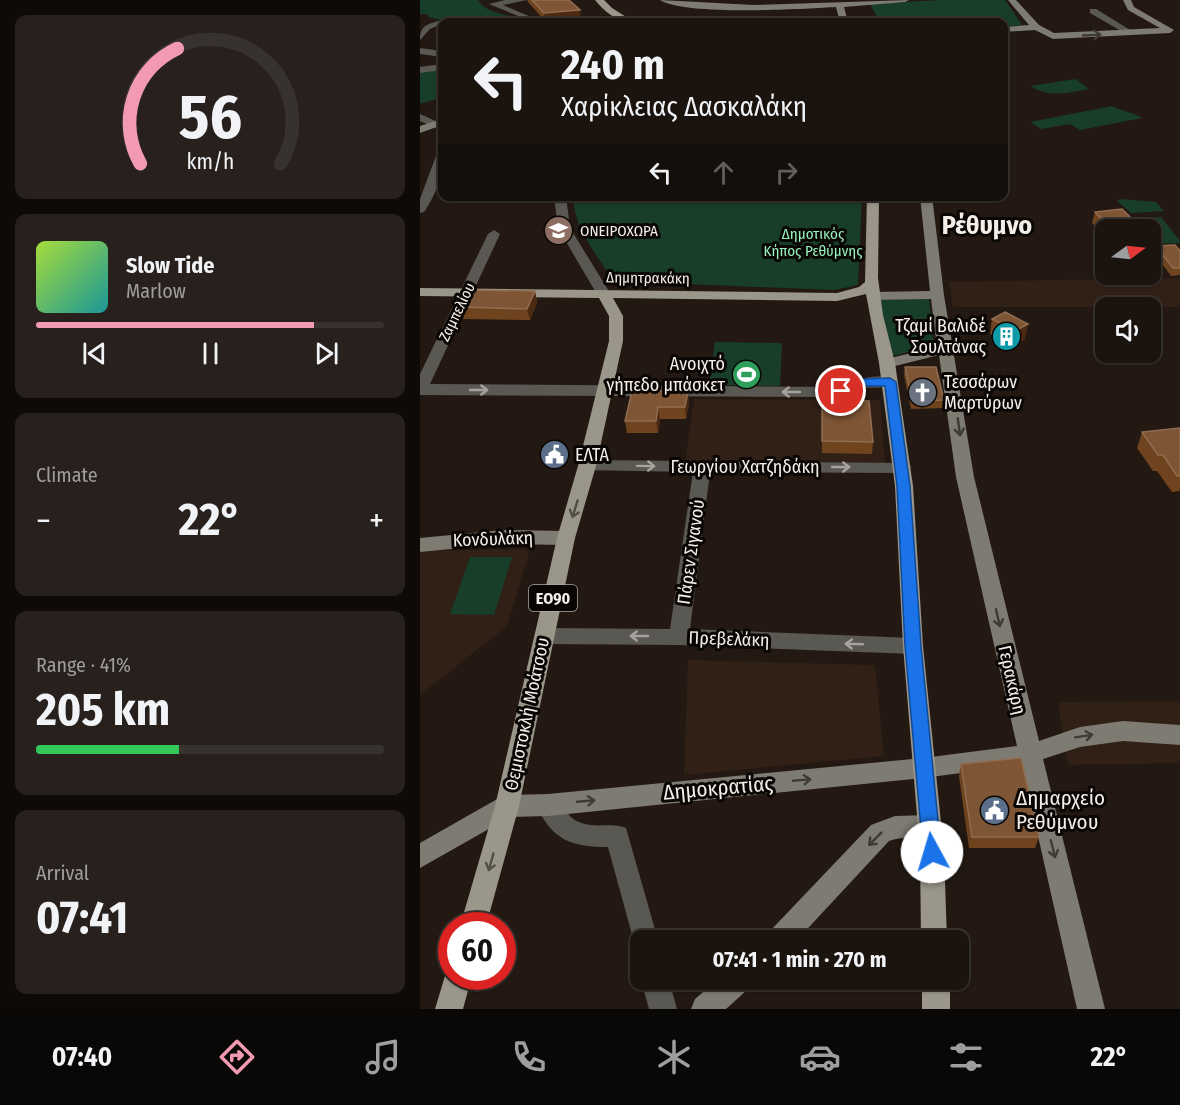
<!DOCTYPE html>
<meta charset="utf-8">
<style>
body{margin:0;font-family:"Fira Sans Condensed",sans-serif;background:#27201c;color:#f1f3f6;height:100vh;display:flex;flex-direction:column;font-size:22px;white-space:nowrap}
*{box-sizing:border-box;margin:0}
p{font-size:20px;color:#9f9e9e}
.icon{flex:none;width:33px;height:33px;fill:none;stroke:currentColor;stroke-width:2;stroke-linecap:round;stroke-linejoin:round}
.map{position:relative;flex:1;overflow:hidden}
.sheet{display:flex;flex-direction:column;gap:15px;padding:15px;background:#0e0a08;width:420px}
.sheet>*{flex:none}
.top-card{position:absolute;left:18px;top:18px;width:570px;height:183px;border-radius:12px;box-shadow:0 2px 4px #0004,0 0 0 2px #38322e;background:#1a130e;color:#f1f3f6;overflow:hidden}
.needle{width:39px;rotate:75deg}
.fabs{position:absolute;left:675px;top:219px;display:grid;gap:12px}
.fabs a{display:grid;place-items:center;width:66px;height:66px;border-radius:12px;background:#1a130e;box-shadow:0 2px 4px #0004,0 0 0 2px #38322e;font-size:30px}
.speed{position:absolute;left:18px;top:912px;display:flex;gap:12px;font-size:30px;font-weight:700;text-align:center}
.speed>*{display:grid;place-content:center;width:78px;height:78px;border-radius:50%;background:#1a130e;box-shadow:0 2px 4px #0004,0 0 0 2px #38322e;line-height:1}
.speed .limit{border:9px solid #d22;background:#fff;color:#111}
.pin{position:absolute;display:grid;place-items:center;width:51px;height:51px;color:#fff;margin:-26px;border:3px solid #fff;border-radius:50%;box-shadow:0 2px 6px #0007}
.me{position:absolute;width:66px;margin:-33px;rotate:354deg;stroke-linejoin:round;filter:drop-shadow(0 0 4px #0008)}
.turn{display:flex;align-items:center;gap:21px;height:126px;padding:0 24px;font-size:27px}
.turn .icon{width:78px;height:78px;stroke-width:2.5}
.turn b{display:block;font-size:42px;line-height:51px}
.lanes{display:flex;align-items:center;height:57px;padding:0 24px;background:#0003;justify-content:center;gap:30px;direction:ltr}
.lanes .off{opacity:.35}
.big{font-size:45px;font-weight:700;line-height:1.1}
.sheet .widget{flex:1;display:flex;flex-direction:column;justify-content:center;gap:9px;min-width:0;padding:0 21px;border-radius:12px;background:#27201c}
.sheet .dial{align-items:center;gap:0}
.dial svg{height:156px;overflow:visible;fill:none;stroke:#38322e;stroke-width:7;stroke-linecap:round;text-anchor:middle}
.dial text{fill:#f1f3f6;stroke:none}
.song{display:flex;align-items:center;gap:18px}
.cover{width:72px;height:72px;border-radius:9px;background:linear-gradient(135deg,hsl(80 70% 55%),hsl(180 70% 35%))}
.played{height:6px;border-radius:3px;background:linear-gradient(90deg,#f19ab1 80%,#38322e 80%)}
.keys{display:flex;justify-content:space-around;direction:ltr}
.heat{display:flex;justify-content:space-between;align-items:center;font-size:33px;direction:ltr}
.charge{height:9px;border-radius:4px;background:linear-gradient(90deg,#34c759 41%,#38322e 0)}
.trip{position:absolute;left:210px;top:930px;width:339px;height:60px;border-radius:12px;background:#1a130e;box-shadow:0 2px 4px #0004,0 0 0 2px #38322e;font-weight:700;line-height:60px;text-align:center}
.dock{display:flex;height:96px;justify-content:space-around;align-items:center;background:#0a0806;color:#9f9e9e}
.dock .icon{width:42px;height:42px}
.dock .current{color:#f19ab1}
.dock b{font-size:27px;color:#f1f3f6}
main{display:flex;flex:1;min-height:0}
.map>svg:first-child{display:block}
.built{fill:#302016}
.green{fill:#183d28}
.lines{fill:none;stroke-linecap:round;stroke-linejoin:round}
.street{fill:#5a5853;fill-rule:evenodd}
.secondary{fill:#7e7b72;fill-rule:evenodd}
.primary{fill:#9a968a;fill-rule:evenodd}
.wall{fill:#70431f}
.shaded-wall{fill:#4b2a11}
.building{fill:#7e5535;stroke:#916d51;stroke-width:1.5}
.oneway{stroke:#3e3b35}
.oneway2{stroke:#a8a29e}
.oneway3{stroke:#524e47}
.route{fill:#1a73e8;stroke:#114b97;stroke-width:1.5}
.labels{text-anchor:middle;stroke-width:6;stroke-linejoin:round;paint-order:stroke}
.far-poi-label{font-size:15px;fill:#f5ede8;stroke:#090604;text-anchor:start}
.far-park-label{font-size:15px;fill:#96f1bb;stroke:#090604}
.far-street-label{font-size:15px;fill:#f5ede8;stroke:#090604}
.shield{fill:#090604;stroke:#aea8a4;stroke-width:1.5}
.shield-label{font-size:16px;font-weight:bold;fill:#f5ede8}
.poi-label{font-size:18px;fill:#f5ede8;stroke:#090604;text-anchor:end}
.street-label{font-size:18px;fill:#f5ede8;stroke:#090604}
.near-street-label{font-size:21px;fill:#f5ede8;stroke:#090604}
.near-poi-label{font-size:21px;fill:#f5ede8;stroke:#090604;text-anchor:start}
.far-town-label{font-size:26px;font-weight:bold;fill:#f5ede8;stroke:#090604}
</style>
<main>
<section class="sheet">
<div class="widget dial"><svg viewBox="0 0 100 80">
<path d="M14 69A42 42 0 1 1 86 69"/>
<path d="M14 69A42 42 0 0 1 33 10" stroke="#f19ab1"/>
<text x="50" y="56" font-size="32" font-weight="700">56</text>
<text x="50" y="72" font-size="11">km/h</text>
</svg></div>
<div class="widget">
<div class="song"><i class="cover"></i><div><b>Slow Tide</b><p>Marlow</p></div></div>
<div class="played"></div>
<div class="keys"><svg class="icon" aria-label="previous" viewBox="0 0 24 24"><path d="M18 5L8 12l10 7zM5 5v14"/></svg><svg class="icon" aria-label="pause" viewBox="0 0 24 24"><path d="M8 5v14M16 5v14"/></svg><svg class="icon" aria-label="next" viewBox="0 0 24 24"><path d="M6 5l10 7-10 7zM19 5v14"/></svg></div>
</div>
<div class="widget"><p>Climate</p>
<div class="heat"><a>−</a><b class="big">22°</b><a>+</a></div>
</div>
<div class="widget"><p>Range · 41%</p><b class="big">205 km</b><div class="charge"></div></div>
<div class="widget"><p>Arrival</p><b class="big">07:41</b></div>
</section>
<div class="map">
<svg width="760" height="1009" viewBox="0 0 760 1009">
<rect width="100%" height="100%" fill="#231912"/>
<path class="built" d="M760,278V307H533L529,282Z
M274,399L460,400L465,464L265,462Z
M110,549L87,626L0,695V551Z
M268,660L455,665L464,756L264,775Z
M760,701V763L648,765L638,702Z"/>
<path class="green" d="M0,0H58C68,16 93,14 109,22H58L45,19L20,20L9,17L7,14H0Z
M520,0H585L602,25L584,27V22H460L450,4Z
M22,69V97L0,104V72Z
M656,79L669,89C648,93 630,98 610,86Z
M692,106C703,111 712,112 722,118L660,130L650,124L621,129L610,122Z
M155,196L442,197L438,285L414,290L194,281C181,262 148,219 155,196Z
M700,199L736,202L744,211L711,213L697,201Z
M741,217L760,241V243L732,244L730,230L721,229L713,219Z
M509,299L514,346L472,356L457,300Z
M295,342L362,343L360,386L289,385Z
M50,557H92L74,615L30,614Z"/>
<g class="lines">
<path class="street" d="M85,0H107L83,5L123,22H113L69,4Z
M670,9H676L715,33L708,35L670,13Z
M40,19L44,22H32L33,20Z
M22,20L26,22L10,29L0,40C0,24 9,24 22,20Z
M0,48L22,51V57L0,54Z
M22,64V70L0,73V67Z
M0,114L20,123L21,125L16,128L0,121Z
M22,153C24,174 16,194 4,212L0,213V199L16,156Z
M134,196H146L150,228L190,293L188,296H178L138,228Z
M74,230L80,234L10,384L411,387C426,382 466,369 478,382L470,387L441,388L413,397L0,395V374L68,234Z
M167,460L488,463L491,467L488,471L482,473L290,472L270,629L493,638L500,640L503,646L500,652L493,654L259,645L124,644L117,642L114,636L117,630L124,628L250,629L273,472L161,470L158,466L161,462Z
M128,794C142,799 145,817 159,822C173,829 191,822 206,828L238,940H220V951L216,949L188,847C151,847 132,840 116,805L120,797Z
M221,980H249L257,1009H229Z"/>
<path class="secondary" d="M240,0L334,5L489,0L485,2L424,7L428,22H420L416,7C382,9 266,16 240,0Z
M588,0H596L619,25L634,33L740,28L708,10L703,0H711L714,7L754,30L750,33L633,39L615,30L584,32V27L609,25Z
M22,119V125L0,133V126Z
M500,196H512L524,295L554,477L619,741L660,727L703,721L760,725V745L703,741L660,747L623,759L685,1009H657L602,765L503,778L128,816L90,817L0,868V843L79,798L87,795L128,794L503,758L597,746L536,477L519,355L467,368L459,363L462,360L517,347L511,299L453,300L446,296L453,292L510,291Z
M83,530L146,531L153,533L155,538L153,543L146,545L83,544L0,552V538Z
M509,815L518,818L521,826L518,834C502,840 484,835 469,841L377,940H346L350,931L451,825L475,816Z
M297,980H331L327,990L306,1009H271L275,999Z"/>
<path class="primary" d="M175,0H184L192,8L214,22C199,24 185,12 175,0Z
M447,196H459L458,278L463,315L475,363L493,486L503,646L524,852L527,940H501L500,852L483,646L475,486L459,363L446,294L417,301L193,298L203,316V341L176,466L155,538L99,806L66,926H40L75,806L137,538L158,466L189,341V316L179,298L0,296V288L417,293L439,287L445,282Z
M32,965V976H52L43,1009H15L28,966Z
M502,980H530V1009H502Z"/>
</g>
<path class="wall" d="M107,0H149L161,18L126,22L108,2Z
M675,212L715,222L713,230H686V236H684L672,223Z
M736,246L760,251V275L751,276L734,253Z
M115,291L117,303L110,320L43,319L40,307Z
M585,312L605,339L592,346L570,334L572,319Z
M485,367L524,400L523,408L491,409L484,375Z
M212,391L269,403L266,419H240L238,433H207L205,421Z
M402,400L453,442L452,454L402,453Z
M760,428V491L752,492L737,471H733L717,448L722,432Z
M541,764L619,837L615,848H549L539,776Z"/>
<path class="shaded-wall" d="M160,10L161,18L126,22L124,13Z
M715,222L713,230H686L687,225Z
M115,291L117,303L110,320L107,309Z
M608,324L605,339L592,346L595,331Z
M268,391L269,403L266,419L265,407Z
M238,407L240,419L238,433L236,421Z"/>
<path class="building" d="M112,0H149L160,10L124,13Z
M322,17L325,22H267V21Z
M395,20L397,22H362Z
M702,209L715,222L687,225L675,212Z
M755,245L760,251V268H753L736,246Z
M48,290L115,291L107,309L40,307Z
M585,312L608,324L595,331L572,319Z
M485,367H516L524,400L492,401Z
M212,391H268L265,407H238L236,421H205Z
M402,400L449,401L453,442L402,441Z
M760,428V476H757L743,455H738L722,432Z
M601,758L619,837H552L541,764Z"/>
<defs><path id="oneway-shaft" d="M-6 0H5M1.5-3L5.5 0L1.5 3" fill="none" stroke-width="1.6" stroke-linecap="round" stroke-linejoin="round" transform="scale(1.5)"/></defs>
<g class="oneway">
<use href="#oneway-shaft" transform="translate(672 35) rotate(-3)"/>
<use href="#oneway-shaft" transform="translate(539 427) rotate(82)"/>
<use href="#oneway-shaft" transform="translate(578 618) rotate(77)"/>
<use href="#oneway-shaft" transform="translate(664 736) rotate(-9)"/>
<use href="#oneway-shaft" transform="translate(382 780) rotate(-5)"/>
<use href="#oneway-shaft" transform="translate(166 801) rotate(-5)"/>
<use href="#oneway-shaft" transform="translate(455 839) rotate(135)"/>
<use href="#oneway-shaft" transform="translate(633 849) rotate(76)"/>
</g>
<g class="oneway2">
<use href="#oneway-shaft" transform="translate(59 390)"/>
<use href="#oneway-shaft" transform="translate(371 392) rotate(-180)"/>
<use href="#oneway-shaft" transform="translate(226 466) rotate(1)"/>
<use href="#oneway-shaft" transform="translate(421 467)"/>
<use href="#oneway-shaft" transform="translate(219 636) rotate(-180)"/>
<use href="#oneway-shaft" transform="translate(434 644) rotate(-178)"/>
</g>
<g class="oneway3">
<use href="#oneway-shaft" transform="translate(155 509) rotate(107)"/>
<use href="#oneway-shaft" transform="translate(71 862) rotate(106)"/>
</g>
<path class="route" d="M470,378L476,382L490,486L501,646L521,852L519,858L512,861L505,858L503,852L485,646L477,486L465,386H441L421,394L415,391L440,379Z"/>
<defs>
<symbol id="school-disc" viewBox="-11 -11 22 22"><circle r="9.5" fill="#8d6e63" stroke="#090604"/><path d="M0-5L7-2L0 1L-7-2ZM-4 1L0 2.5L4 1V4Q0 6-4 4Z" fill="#fff"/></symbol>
<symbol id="building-disc" viewBox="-11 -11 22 22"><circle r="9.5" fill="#0f9aa8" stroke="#090604"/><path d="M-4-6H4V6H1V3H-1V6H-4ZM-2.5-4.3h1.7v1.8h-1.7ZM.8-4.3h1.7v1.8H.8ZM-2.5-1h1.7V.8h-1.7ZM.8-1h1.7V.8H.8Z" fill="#fff"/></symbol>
<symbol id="stadium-disc" viewBox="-11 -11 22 22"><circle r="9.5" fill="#2e9e5b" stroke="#090604"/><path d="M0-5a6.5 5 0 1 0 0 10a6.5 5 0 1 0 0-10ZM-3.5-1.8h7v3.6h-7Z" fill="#fff"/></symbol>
<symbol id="church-disc" viewBox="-11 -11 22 22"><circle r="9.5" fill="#6b7280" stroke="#090604"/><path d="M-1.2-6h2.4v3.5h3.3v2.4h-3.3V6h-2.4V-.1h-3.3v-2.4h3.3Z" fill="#fff"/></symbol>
<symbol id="civic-disc" viewBox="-11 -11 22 22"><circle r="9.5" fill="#5c6f8a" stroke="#090604"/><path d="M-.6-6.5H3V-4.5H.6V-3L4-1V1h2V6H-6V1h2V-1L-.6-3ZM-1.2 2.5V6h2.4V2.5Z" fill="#fff"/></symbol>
</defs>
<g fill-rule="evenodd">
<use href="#school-disc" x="122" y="214" width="33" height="33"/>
<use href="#building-disc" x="570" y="320" width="33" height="33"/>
<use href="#stadium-disc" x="310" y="358" width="33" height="33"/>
<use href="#church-disc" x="486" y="376" width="33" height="33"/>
<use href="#civic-disc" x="118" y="438" width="33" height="33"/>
<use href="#civic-disc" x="558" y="794" width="33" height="33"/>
</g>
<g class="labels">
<g class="far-poi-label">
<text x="160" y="236">ΟΝΕΙΡΟΧΩΡΑ</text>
</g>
<g class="far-park-label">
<text x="393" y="239">Δημοτικός<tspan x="393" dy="17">Κήπος Ρεθύμνης</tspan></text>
</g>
<g class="far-street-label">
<text transform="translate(228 278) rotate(1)" y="5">Δημητρακάκη</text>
<text transform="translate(37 312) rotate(-64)" y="5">Ζαμπελίου</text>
</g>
<rect class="shield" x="109" y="585" width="48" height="26" rx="4.5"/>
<g class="shield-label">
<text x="133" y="604">ΕΟ90</text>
</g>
<g class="poi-label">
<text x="566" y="332">Τζαμί Βαλιδέ<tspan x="566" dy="21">Σουλτάνας</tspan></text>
<text x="305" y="370">Ανοιχτό<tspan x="305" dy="21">γήπεδο μπάσκετ</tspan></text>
<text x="524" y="388" text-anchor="start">Τεσσάρων<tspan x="524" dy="21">Μαρτύρων</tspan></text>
<text x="155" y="461" text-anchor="start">ΕΛΤΑ</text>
</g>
<g class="street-label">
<text x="325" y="473">Γεωργίου Χατζηδάκη</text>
<text transform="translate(73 539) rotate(-2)" y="6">Κονδυλάκη</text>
<text transform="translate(271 552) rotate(-82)" y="6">Πάρεν Σιγανού</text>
<text transform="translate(309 639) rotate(2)" y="6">Πρεβελάκη</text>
<text transform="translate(592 680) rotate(77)" y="6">Γερακάρη</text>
<text transform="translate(107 714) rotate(-78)" y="6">Θεμιστοκλή Μοάτσου</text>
</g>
<g class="near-street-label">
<text transform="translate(298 788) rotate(-5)" y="7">Δημοκρατίας</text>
</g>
<g class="near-poi-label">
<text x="596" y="805">Δημαρχείο<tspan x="596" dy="24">Ρεθύμνου</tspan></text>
</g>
<g class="far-town-label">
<text x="567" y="234">Ρέθυμνο</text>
</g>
</g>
</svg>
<div class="fabs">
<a><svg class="needle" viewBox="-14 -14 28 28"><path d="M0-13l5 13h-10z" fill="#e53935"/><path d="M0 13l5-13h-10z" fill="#9f9e9e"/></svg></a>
<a><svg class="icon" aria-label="sound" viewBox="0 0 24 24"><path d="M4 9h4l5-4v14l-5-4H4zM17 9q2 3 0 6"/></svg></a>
</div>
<div class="speed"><div class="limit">60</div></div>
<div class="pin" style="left:421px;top:391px;background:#d93025"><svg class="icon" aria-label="arrive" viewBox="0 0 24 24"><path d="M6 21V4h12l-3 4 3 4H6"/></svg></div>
<svg class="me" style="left:512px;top:852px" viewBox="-20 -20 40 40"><circle r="19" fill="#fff"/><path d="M0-13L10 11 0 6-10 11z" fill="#1a73e8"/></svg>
<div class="trip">07:41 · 1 min · 270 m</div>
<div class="top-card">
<div class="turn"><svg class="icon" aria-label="left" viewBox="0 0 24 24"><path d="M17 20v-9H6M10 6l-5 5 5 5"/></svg><div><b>240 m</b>Χαρίκλειας Δασκαλάκη</div></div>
<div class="lanes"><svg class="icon" aria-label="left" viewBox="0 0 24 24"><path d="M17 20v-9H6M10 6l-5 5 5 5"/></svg><svg class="icon off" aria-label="ahead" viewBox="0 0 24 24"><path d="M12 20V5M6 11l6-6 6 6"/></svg><svg class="icon off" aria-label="right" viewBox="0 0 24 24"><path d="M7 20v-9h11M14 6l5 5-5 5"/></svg></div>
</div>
</div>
</main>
<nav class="dock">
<b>07:40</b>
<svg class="icon current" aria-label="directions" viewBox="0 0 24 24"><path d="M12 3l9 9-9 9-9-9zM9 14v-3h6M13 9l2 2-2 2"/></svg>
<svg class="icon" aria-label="music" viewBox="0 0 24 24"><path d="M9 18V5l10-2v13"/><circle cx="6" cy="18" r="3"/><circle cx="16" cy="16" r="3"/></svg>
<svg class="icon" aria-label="phone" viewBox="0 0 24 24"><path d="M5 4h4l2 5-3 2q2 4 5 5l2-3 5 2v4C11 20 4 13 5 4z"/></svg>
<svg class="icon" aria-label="climate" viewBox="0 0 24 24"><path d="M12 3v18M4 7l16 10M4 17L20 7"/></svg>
<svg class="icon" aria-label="car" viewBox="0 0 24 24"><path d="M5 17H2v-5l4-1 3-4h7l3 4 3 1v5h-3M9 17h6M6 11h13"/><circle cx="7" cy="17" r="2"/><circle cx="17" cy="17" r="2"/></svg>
<svg class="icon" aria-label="filters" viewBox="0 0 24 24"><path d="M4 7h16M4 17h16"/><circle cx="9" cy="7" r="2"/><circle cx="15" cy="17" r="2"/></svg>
<b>22°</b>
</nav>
